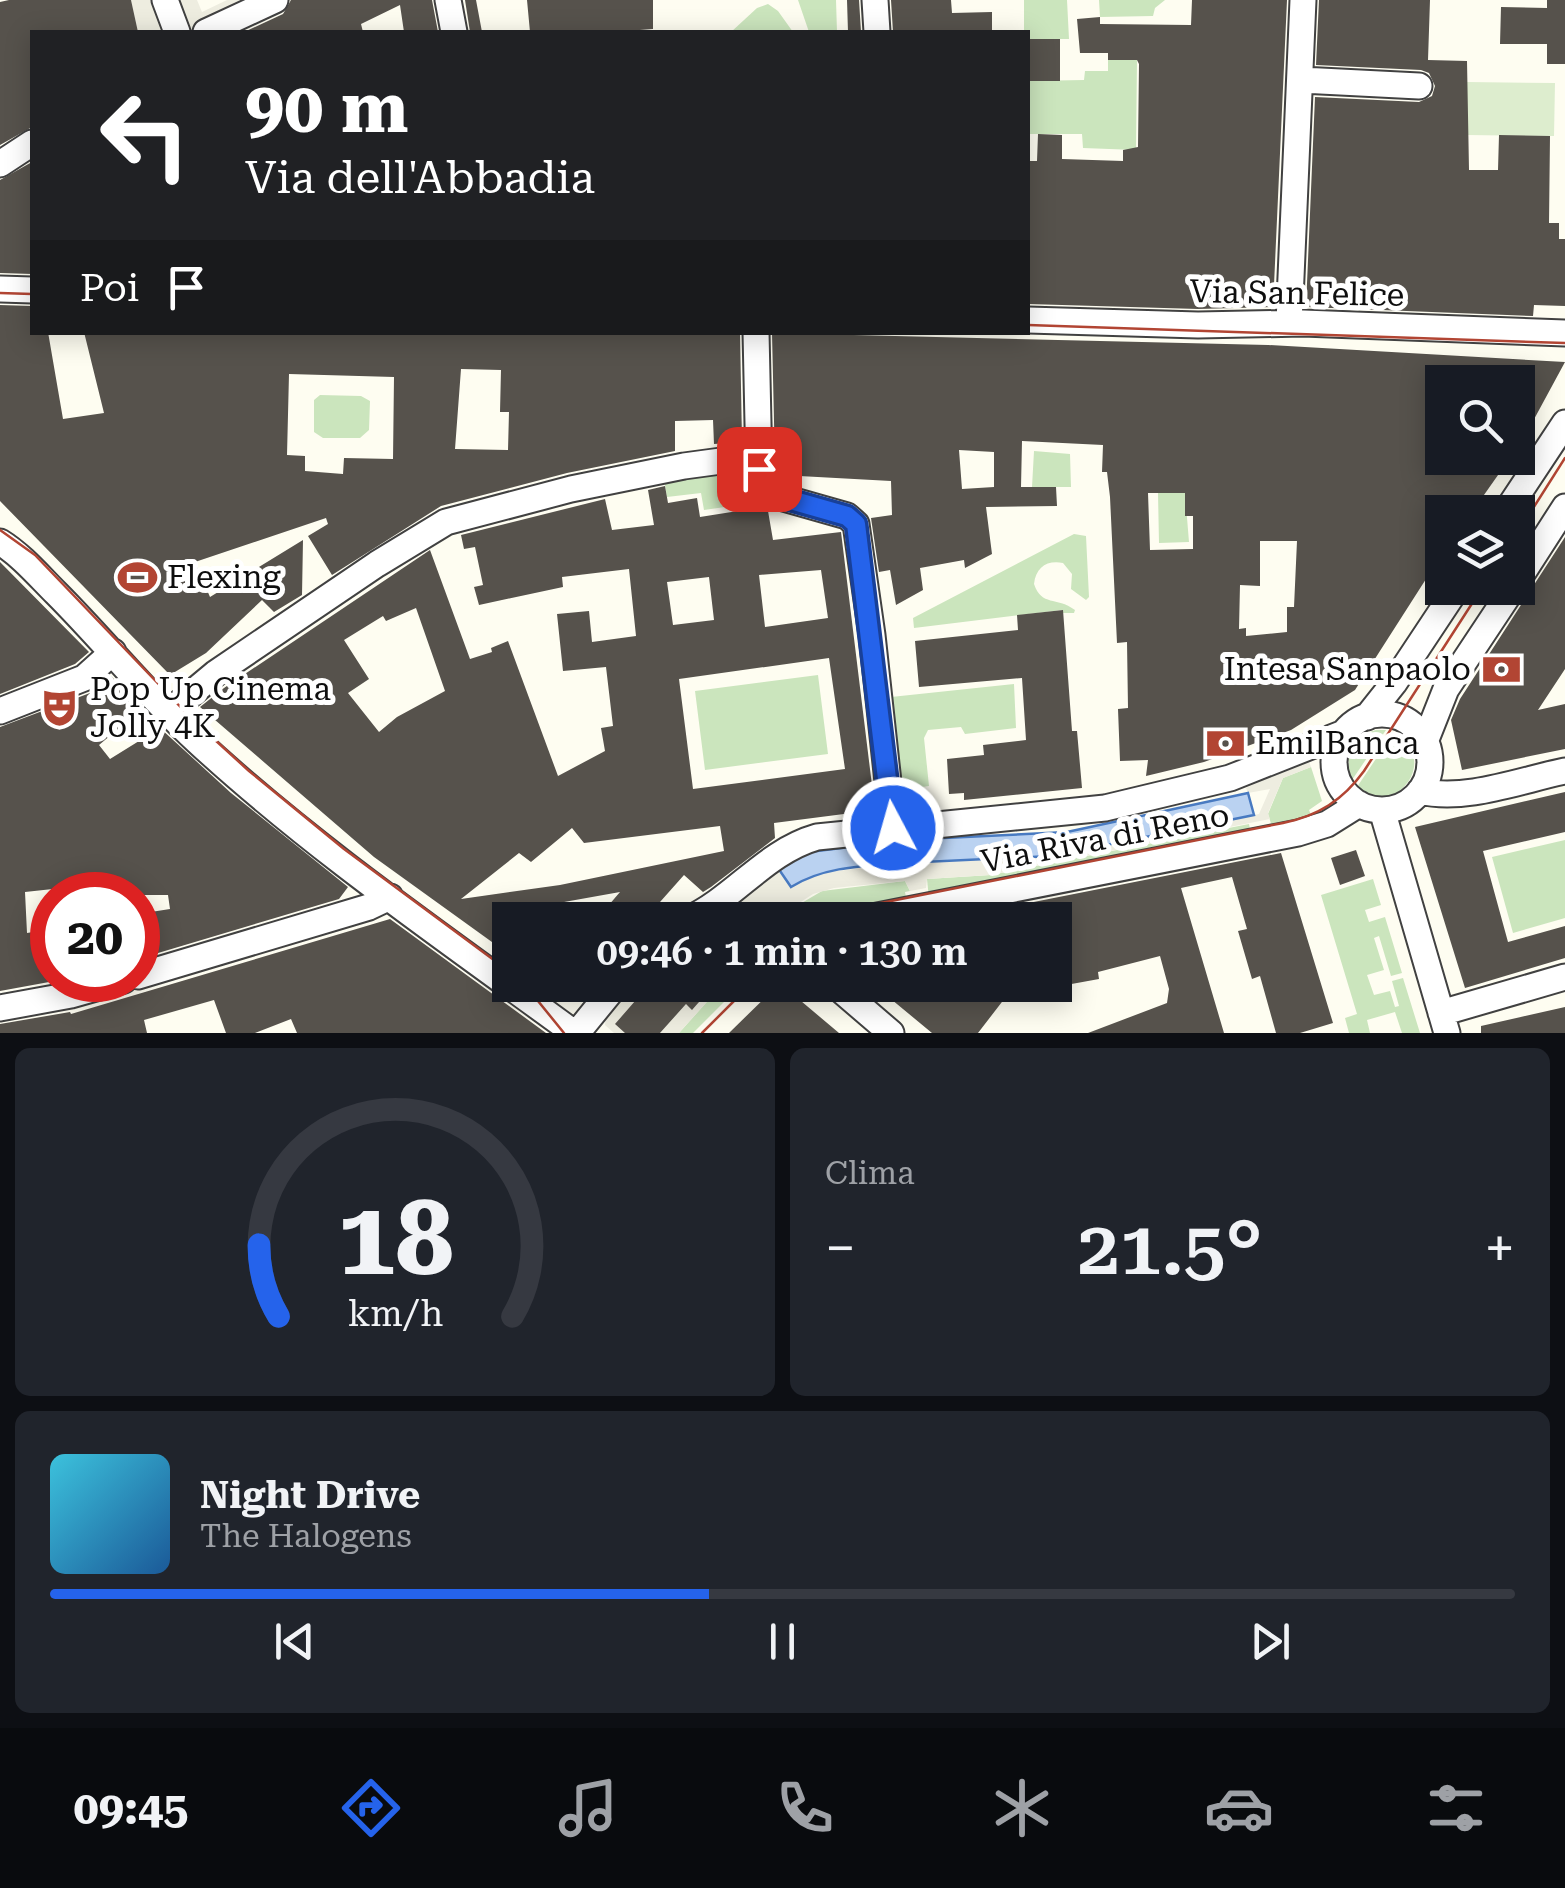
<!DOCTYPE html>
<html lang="it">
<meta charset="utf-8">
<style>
body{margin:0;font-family:"Roboto Serif",serif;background:#20242c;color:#f1f3f6;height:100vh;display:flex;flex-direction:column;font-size:38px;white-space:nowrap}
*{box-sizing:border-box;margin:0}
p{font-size:32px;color:#9ea1a6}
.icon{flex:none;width:55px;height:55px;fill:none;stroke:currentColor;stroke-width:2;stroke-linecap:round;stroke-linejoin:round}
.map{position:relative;height:1033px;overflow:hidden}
.sheet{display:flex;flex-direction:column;gap:15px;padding:15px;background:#0d0f14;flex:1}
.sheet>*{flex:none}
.top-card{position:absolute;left:30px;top:30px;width:1000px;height:305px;border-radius:0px;box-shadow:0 5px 25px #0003;background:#202124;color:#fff;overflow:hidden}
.controls{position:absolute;left:1425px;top:365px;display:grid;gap:20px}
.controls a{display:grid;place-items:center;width:110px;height:110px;border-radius:0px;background:#171b24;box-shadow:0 5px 25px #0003;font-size:50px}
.speed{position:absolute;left:30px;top:872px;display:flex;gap:20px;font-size:50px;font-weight:700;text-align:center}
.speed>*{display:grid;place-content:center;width:130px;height:130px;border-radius:50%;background:#171b24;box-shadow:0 5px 25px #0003;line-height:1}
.speed .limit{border:15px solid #d22;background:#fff;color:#111}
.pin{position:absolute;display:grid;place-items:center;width:85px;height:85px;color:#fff;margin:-42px;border-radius:20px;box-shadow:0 5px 15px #0006}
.me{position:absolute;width:110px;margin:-55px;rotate:354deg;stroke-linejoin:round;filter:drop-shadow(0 0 8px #0008)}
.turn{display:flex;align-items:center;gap:35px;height:210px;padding:0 50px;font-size:45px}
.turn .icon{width:130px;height:130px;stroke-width:2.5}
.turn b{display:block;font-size:70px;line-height:85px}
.then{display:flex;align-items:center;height:95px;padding:0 50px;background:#0003;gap:20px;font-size:38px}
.big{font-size:75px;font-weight:600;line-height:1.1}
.sheet .card{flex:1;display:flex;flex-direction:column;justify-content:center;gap:15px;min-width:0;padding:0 35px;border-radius:15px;background:#20242c}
.sheet .dial{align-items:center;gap:0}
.dial svg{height:260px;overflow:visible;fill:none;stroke:#363941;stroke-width:7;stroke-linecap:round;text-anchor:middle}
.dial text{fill:#f1f3f6;stroke:none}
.song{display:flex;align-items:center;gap:30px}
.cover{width:120px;height:120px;border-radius:15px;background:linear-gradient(135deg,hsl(190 70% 55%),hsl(210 70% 35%))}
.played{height:10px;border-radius:5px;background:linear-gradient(90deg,#2563eb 45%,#363941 45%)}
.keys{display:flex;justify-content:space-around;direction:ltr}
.heat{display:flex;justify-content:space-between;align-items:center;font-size:55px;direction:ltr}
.sheet .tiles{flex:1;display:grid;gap:15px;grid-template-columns:1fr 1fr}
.card:last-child{grid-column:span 2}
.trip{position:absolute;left:492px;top:902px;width:580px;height:100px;border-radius:0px;background:#171b24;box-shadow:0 5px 25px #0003;font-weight:600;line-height:100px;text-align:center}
.menu{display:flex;height:160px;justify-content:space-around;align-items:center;background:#090b0e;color:#9ea1a6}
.menu .icon{width:70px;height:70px}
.menu .on{color:#2563eb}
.menu b{font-size:45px;color:#f1f3f6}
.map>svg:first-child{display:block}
.green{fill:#cbe5bd}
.pitch{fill:#ddedce}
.plaza{fill:#eeede0}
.water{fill:#bad2f1;stroke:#487ac1;stroke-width:2.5}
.building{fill:#56524c;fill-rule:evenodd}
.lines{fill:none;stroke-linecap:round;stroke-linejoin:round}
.minor-casing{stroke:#414141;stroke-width:29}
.minor{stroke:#fff;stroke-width:25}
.tram{stroke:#b24533;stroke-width:2.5}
.route-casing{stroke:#184099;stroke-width:25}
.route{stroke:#2563eb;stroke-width:18}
.labels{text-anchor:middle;stroke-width:10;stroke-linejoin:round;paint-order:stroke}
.street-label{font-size:32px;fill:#0e0e0e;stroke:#fff}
.poi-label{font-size:32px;fill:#0e0e0e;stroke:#fff;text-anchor:start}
</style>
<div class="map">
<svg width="1565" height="1033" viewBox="0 0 1565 1033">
<rect width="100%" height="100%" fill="#fefdf1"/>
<path class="green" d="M798,0H836L837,32H809Z
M1024,0H1067L1069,39H1028V32H1024Z
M1099,0H1165L1155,8L1153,16L1100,17Z
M768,4L778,11L793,32H731L757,8Z
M1108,60H1137L1136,150L1083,148L1082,134H1028V81L1084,80L1085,71H1108Z
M320,395L361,396L370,401L369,430L360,438H323L314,432V400Z
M1034,451L1070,454L1071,487H1032Z
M738,467L746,504L704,510L701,493L667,497L664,479Z
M1158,493H1185L1189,542L1159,543Z
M1074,534L1086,536L1089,597L1086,600L1071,589L1072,574L1063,563C1047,560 1036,567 1034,584C1042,607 1056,596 1075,610L1074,613H1063L1062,610L914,628L913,618Z
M818,675L828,754L705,770L695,691Z
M1014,684L1016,728L965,734L961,727L928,730L924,738L929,786L900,790L891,697Z
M1376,730H1386L1352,780C1343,757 1352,737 1376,730Z
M1394,732C1423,748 1420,782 1391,796H1373L1357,787Z
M1311,767L1322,801L1309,810L1313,820L1273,830L1268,814L1283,778Z
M1249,824L1251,835L929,899L927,879L991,875Z
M1565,840V918L1513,933L1492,857Z
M1373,879L1381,905L1365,910L1369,922L1385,917L1402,973L1391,976L1379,936L1374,938L1384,970L1367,975L1374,995L1390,991L1395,1007L1399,1006L1392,981L1403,978L1420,1033H1402L1395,1012L1367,1020L1370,1033H1349L1345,1018L1357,1014L1321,895Z
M905,881L910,891L905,892L907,903L835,920H773L822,891Z
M722,985H741L693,1033H679Z"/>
<path class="pitch" d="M1467,82L1555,83L1554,136L1466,135Z"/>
<path class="plaza" d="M131,0H197L202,12L227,0H293L224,32H138Z
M1308,759L1311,767L1283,778L1268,813L1270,819L990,875L927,879L926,888L910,891L905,881L834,888L813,894L773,920H705L776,864L804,879L828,872L908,863L907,836L922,835L924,862L1052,856L1259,814L1270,789L1248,793L1246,788Z
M628,985H649L615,1024L627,1033H614L605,1025L606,1016Z
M714,985H722L679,1033H660L686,1004L693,1009Z"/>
<path class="water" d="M1248,793L1254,815L1052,856L924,862L923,839L1067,832Z
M907,840L908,863C869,866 826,865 791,887L778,868L809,852Z"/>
<path class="building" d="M9,0H131L138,32H32V127L0,145V2Z
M291,0H432L438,32H404L400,5L361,24L363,32H244L283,14Z
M465,0H476L482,32H470Z
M527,0H653V29L613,32H530Z
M847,0H859L861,32H848Z
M891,0H951L952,13L992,12V32H893Z
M1192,0H1287L1273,307L1198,309L1028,304V161H1037L1038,134L1062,135V159L1123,161V150L1138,147L1139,64L1137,60H1108V53H1080L1077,19L1100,17V24L1191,25Z
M1319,0H1430L1428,60L1467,61L1469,170H1498L1499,135L1550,136L1549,223H1559V239H1565V306L1534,305L1533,316L1306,307L1315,97L1419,102L1432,96L1435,86L1429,73L1421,70L1316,65Z
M1547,0H1565V64H1547V44H1500L1501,7L1547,8Z
M1028,39H1060V81H1028Z
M32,162V274L0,273V180Z
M0,305L32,306V332H48L63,419L104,413L84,332H740L742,442L714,444L713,420L675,421V451L567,473L441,506L332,575L308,536L328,524L326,518L195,562L210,597L303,540L302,595L274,612L262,600L206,653L170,675L0,501ZM461,369L501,370L500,412H509L508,450L455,449ZM289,374L394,377L393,459L344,458L343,474L305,471V456L287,455Z
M772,333L1268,345L1565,362L1519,447L1518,419L1524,401H1518V382H1442V412L1436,411L1434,458H1510L1472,512H1442V554L1355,690L1291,730L1204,762L1146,776L1148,760L1120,761L1118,709L1128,708L1127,642L1117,643L1110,497L1107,472H1102L1103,445L1022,441L1021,487H1056L1057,506L986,507L992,554L965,568L964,560L920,568L923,590L896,605L890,570L879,572L871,518L892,515L891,481L781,475L775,465ZM959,450L994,452V487L962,489ZM1148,493H1185V516H1193V549L1150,550ZM1260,541H1297L1294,607H1287V632L1246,636V628L1239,629L1240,585L1260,586Z
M665,486L668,503L697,498L700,517L763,507L768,511L773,540L841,532L875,810L774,823L775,838L711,887L703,892L684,875L644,920H596L620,892L525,909L539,920H510V955L374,857L200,707L224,688L430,550L470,659L492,652L491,648L508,641L558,776L605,751L601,728L613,726L606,667L563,671L557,614L589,611L592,642L636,636L629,569L562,577L563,587L479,605L474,587L483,585L475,547L464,549L461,535L605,499L612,530L654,525L648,490ZM821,570L828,618L765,627L759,575ZM709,577L714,620L673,625L667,582ZM416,608L445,691L397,717L379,732L348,693L369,679L344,640L383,616L386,621ZM829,658L845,769L693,789L679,679ZM720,826L724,851L560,885L461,899L519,853L531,862L572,828L584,843Z
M1565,537V669L1538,710L1565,704V749L1462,770L1451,720L1460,699Z
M0,562L89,652L75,664L0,694Z
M1063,610L1072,731H1077L1082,788L964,800V793L949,794L947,759L984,755L983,745L1026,740L1022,678L919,687L915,641L1018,630L1017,615Z
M111,676L142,709L99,745L110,759L160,728L231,793L348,887L339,899L138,959V914L170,909L168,895H63L62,888L25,892L27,933L52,929V980H60L0,991V727L90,693Z
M1565,792V832L1483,851L1508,942L1565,926V958L1465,988L1415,827Z
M1356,850L1365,876L1340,885L1331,858Z
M1281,853L1333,1023L1300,1033H1276L1260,976L1252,979L1238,931L1247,929L1232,877L1181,888L1224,1033H1088L1167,1003L1169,989L1160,956L1098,972L1099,979L1055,987V920H974L973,914Z
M390,919L546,1033H297L291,1019L255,1033H226L214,1000L144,1020L147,1033H0V1024L70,1012L71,1014Z
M649,985H714L692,1010L686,1004L660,1033H625L615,1024Z
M778,985H782L839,1033H729Z
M874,985H1015L978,1033H932Z
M1565,1007V1033H1481V1026Z"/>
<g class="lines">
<defs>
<path id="minor" d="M165,0L177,32
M448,0L454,32
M875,0L877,32
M206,32L275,0
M1301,80L1419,86
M0,164L32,143
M0,289L32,290
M1028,320L1198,325L1303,323L1565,333
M1289,323L1303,0
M756,332L759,469L773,495L847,516L856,524L872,635L893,828
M1506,512L1565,423
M0,542C21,555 38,575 56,593C104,641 147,695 197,741C314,849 446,939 574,1033
M1518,580L1565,507
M0,711L84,678L113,652
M168,713L216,673L377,564L446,522L571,489L684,466L758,456
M1334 762a48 48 0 1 1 96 0a48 48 0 1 1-96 0Z
M1367,717L1394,683L1457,588
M1425,742L1446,689L1513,588
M1420,791C1465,802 1521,780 1565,771
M1382,810L1447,1033
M687,920C735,898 765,852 817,837L1105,808L1230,778L1344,733
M857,920L1298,833L1327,824L1359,804
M138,976L369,907L390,897
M835,985L891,1033
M0,1008L71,995L124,980
M1441,1013L1565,977
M577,1033L616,985"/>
</defs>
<use href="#minor" class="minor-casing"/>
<use href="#minor" class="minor"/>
<path class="tram" d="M0,293L32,294
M1028,325L1565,343
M0,530L35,555L192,719L249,771L344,849L510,972
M1518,532L1565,458
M822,920L856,908L1283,823C1318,816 1343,800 1364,771L1482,588
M525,985L564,1033
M702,1033L750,985"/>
</g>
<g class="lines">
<defs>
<path id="route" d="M759,469L773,495L847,516L856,524L893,828"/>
</defs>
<use href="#route" class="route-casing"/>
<use href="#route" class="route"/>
</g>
<defs>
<symbol id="stadium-bare" viewBox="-9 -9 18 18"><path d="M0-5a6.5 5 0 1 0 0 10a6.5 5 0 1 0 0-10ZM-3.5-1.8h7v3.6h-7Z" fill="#b24533" stroke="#fff" stroke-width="2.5" paint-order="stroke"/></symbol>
<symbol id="bank-bare" viewBox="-9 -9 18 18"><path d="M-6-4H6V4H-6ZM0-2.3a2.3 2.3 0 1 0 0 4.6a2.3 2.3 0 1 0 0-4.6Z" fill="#b24533" stroke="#fff" stroke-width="2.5" paint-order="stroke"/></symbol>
<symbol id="theatre-bare" viewBox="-9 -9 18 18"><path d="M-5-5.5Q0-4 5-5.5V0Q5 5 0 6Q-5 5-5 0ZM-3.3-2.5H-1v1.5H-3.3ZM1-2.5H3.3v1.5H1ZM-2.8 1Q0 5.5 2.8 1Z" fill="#b24533" stroke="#fff" stroke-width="2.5" paint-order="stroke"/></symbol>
</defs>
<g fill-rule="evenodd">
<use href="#stadium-bare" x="110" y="550" width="55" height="55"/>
<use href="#bank-bare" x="1474" y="642" width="55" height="55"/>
<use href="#theatre-bare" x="32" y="680" width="55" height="55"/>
<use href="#bank-bare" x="1198" y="716" width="55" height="55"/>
</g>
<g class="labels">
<g class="street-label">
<text transform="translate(1297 293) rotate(1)" y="11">Via San Felice</text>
<text transform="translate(1105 838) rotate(-11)" y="11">Via Riva di Reno</text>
</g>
<g class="poi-label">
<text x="167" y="588">Flexing</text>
<text x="1471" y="680" text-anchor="end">Intesa Sanpaolo</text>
<text x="90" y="700">Pop Up Cinema<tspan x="90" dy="37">Jolly 4K</tspan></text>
<text x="1255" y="754">EmilBanca</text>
</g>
</g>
</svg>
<div class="controls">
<a><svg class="icon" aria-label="search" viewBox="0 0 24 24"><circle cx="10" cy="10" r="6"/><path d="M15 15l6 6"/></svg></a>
<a><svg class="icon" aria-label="layers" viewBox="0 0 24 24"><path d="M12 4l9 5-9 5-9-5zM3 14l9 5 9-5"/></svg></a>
</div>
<div class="speed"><div class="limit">20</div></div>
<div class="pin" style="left:759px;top:469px;background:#d93025"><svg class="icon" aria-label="arrive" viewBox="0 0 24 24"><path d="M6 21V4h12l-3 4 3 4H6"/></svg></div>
<svg class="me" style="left:893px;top:828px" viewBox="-20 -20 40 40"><circle r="17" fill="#2563eb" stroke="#fff" stroke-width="3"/><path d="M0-11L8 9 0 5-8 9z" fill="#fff"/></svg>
<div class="trip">09:46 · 1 min · 130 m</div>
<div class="top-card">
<div class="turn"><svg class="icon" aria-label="left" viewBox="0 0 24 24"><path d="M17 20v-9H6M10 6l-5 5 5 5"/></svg><div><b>90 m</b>Via dell'Abbadia</div></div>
<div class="then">Poi<svg class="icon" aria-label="arrive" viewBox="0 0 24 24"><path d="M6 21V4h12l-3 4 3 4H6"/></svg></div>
</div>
</div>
<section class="sheet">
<div class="tiles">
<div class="card dial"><svg viewBox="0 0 100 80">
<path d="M14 69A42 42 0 1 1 86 69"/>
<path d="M14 69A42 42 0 0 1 8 47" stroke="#2563eb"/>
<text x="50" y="56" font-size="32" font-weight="700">18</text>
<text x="50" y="72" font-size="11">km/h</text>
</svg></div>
<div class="card"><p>Clima</p>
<div class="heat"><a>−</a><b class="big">21.5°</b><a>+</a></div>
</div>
<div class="card">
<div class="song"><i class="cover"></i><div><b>Night Drive</b><p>The Halogens</p></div></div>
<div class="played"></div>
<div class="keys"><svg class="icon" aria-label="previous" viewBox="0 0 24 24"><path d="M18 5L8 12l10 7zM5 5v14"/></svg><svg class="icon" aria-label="pause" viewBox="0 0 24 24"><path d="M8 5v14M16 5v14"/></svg><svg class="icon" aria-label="next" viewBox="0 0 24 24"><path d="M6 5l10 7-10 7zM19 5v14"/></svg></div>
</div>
</div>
</section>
<nav class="menu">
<b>09:45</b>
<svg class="icon on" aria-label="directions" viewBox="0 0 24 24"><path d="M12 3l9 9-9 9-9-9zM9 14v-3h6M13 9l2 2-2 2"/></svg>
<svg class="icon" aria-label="music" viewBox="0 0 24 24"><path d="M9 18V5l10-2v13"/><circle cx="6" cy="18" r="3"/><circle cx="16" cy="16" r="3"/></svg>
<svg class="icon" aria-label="phone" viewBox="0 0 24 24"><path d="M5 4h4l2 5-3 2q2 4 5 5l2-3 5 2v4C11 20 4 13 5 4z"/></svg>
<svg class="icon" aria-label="climate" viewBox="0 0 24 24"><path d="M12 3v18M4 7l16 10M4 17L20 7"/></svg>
<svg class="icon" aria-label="car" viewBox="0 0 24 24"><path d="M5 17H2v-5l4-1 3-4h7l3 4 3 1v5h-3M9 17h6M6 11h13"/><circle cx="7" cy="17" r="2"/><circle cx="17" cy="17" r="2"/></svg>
<svg class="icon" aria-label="filters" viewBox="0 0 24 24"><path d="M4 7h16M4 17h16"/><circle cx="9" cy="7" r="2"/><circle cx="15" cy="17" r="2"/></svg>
</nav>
